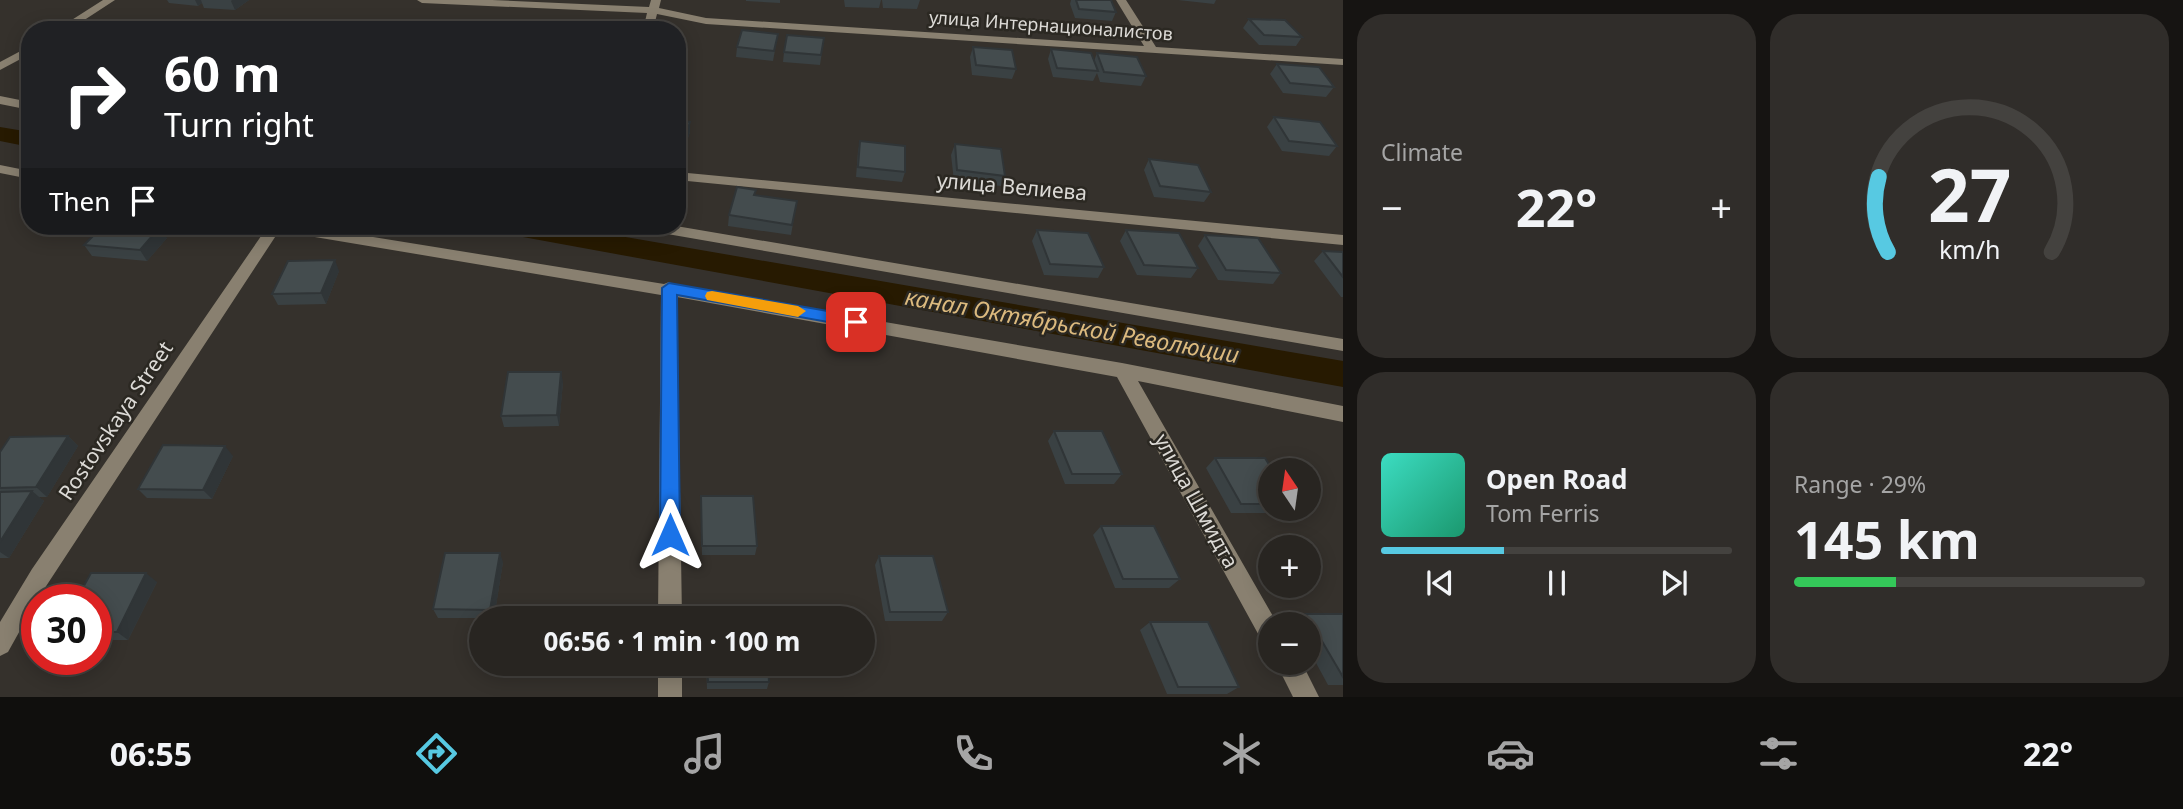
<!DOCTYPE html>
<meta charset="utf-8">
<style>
body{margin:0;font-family:"Noto Sans",sans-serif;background:#302d2a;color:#f1f3f6;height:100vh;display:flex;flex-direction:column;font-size:26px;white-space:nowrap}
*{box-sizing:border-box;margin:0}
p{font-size:23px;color:#a5a5a5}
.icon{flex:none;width:38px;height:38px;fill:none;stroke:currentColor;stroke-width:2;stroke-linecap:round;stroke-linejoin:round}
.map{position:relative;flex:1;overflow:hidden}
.panel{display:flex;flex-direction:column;gap:14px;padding:14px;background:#161412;width:840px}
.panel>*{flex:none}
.top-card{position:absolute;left:21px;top:21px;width:665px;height:214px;border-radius:28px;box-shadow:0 4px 18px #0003,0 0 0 2px #44423f;background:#202124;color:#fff;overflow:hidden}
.needle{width:46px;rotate:347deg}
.controls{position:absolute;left:1258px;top:458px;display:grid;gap:14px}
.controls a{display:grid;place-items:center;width:63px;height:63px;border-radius:50%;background:#282521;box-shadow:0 4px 18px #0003,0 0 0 2px #44423f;font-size:35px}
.speed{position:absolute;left:21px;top:584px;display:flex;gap:14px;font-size:35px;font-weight:700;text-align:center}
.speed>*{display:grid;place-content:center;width:91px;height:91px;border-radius:50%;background:#282521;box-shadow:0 4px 18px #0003,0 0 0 2px #44423f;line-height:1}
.speed .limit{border:10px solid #d22;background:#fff;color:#111}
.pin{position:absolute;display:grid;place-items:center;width:60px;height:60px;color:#fff;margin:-30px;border-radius:14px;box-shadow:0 4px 10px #0006}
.me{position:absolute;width:77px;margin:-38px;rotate:0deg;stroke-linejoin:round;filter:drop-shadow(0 0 5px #0008)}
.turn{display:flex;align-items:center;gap:24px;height:147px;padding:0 28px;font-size:32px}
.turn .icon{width:91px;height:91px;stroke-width:2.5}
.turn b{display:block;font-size:49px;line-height:60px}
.then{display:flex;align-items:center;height:66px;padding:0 28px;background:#0003;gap:14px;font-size:26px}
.big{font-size:52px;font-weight:700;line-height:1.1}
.panel .tile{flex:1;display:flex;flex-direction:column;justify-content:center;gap:10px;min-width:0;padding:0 24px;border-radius:28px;background:#302d2a}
.panel .dial{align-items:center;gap:0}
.dial svg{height:182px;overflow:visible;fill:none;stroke:#44423f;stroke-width:7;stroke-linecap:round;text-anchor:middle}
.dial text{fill:#f1f3f6;stroke:none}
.song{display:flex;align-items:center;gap:21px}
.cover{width:84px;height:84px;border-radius:10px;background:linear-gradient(135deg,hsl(170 70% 55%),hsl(160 70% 35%))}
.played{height:7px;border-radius:4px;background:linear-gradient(90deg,#57c9e2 35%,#44423f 35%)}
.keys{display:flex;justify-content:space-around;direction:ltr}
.heat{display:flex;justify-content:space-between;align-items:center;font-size:38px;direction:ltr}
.charge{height:10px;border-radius:5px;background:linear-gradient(90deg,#34c759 29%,#44423f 0)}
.panel .tiles{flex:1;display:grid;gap:14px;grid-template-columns:repeat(2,1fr)}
.trip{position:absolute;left:469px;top:606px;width:406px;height:70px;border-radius:35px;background:#282521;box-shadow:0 4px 18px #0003,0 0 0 2px #44423f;font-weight:700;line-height:70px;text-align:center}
.dock{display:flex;height:112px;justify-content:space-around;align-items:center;background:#100f0d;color:#a5a5a5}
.dock .icon{width:49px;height:49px}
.dock .active{color:#57c9e2}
.dock b{font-size:32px;color:#f1f3f6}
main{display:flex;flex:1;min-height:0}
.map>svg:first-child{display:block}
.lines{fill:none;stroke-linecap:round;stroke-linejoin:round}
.canal{fill:#271a01;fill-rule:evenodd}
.minor{fill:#898070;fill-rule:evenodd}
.wall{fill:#3a4143}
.shaded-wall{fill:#303537}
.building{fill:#444c4e;stroke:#303537;stroke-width:2}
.route{fill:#1a73e8;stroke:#114b97;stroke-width:2}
.slow{fill:#f59e0b}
.labels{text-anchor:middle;stroke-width:5;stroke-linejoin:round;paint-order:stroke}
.far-street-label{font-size:18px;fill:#dcdad6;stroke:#2b2822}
.street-label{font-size:21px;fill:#dcdad6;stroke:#2b2822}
.water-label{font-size:23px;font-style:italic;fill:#dcba7e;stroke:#2b2822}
</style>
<main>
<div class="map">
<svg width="1343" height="697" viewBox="0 0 1343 697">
<rect width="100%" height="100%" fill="#35312c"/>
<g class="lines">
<path class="canal" d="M0,127L30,132V147L0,141Z
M498,226H562L1343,361V387L512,235L502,232Z"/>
<path class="minor" d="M103,0H115L69,30H56Z
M417,0H492L649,7L651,0H661L659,8L706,18L1144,46L1116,0H1126L1156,47L1343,59V65L706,24L657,14L653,30H643L647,13L422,3Z
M30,46V54L0,70V62Z
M0,96L30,102V110L0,104Z
M0,165L30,171V179L0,173Z
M677,172L1343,235V245L677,180Z
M268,226H305L664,284L669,282L676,286L1122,363L1343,406V422L1138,381L1278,625H1270V645L1262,641L1117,377L677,297L682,618H658L661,295L279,231L37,600L8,652L0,656V622L32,569Z
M643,226H676L1343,339V351L650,231Z
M658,663H682V697H658Z
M1276,663H1302L1319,697H1293Z"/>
</g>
<path class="wall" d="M167,0H249L235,10L204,8L202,3L198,6L169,3Z
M746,0H780V3L746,1Z
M844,0H881L879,8L845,7Z
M882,0H920L917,9L883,8Z
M1071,0H1111L1116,12L1112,21L1075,18L1070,4Z
M1178,0H1216L1214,4Z
M1249,19L1302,37L1296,46L1259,45L1243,28Z
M778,34L773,61L736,57L737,47Z
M824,38L820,65L783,62L784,52Z
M973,47L1016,69L1012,79L972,75L970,57Z
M1051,49L1094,61L1097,53L1146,76L1141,86L1100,82L1097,73L1093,81L1053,77L1048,59Z
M1277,64L1334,87L1326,97L1283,93L1270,74Z
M1274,117L1337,146L1329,156L1282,151L1267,127Z
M677,121L690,122V132L682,156H677Z
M860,141L905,172L902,182L856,177L858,151Z
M955,144L1005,176L1001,186L954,181L951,155Z
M1149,159L1211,192L1204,202L1154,197L1144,170Z
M756,196L797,201L791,235L728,226L729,215Z
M1037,230L1104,267L1098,278L1044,275L1032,241Z
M1126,230L1198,268L1191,278L1137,275L1120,241Z
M1205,235L1281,273L1273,284L1218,280L1198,246Z
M167,238L147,261L92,256L84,245Z
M1323,251L1343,252V297H1341L1314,261Z
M339,271L326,304L278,305L272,294Z
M563,382L559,426L504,427L501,416Z
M1054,431L1122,474L1114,484H1065L1048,441Z
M68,436L78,446L47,497H39L44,501L9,558H0V452Z
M233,456L212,499L147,498L138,489Z
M1215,458L1270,471V509H1287L1282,513H1231L1206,468Z
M701,496L757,546L755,555H702Z
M1101,526L1180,579L1169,588H1115L1093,535Z
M879,556L948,612L942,621H885L875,565Z
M503,562L494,618H438L433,609Z
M157,582L128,640H96V600Z
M1306,614H1343V685H1328L1309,650V625H1295L1293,622Z
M1150,622L1239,687L1227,694H1167L1140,630Z
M706,663H768L769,682L767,689H707Z"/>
<path class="shaded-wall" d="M195,0H201L202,3L198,6Z
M232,0H249L235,10L231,1Z
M690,122V132L682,156V146Z
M160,227L167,238L147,261L140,250Z
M335,260L339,271L326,304L321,293Z
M561,372L563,382L559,426L557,415Z
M68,436L78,446L47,497L36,487Z
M225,446L233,456L212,499L203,490Z
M32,491L44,501L9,558L0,552V542Z
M500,553L503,562L494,618L490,610Z
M146,573L157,582L128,640L117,632Z"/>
<path class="building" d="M1076,0H1111L1116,12L1079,9Z
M1249,19L1285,20L1302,37L1264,35Z
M742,30L778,34L774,51L737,47Z
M787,35L824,38L821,55L784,52Z
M973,47L1012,50L1016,69L976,65Z
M1051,49L1091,53L1098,71L1057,68Z
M1097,53L1137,57L1146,76L1104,72Z
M1277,64L1319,67L1334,87L1290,83Z
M1274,117L1320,122L1337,146L1289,141Z
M677,121L690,122L682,146L677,145Z
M860,141L905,146V172L858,167Z
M955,144L1001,149L1005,176L957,170Z
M1149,159L1198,165L1211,192L1160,186Z
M737,187L756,190L754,195L797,201L792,225L729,215Z
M103,226H141L160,227L140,250L84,245Z
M1037,230L1088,233L1104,267L1050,264Z
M1126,230L1179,233L1198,268L1144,265Z
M1205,235L1258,238L1281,273L1226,270Z
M1323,251L1343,252V277Z
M335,260L321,293L272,294L288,261Z
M508,372H561L557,415L501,416Z
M1054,431H1102L1122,474H1072Z
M68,436L36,487L0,488V452L10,437Z
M163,445L225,446L203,490L138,489Z
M1215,458H1265L1273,471H1270V504H1241Z
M32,491L0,542V492Z
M701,496H753L757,546H702Z
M1101,526H1154L1180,579H1123Z
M445,553H500L490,610L433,609Z
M879,556H933L948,612H890Z
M91,573H146L117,632H96V600H76Z
M1306,614H1343V677Z
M1150,622H1208L1239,687H1178Z
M707,663H768L769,682H708Z"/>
<path class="route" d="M669,283L856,316L863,322L856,327L677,295L680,535L677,542L670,544L663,542L660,535L662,288Z"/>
<path class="slow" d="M712,291L798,306L806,311L798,317L707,300L705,296L707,292Z"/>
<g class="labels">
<g class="far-street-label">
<text transform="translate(1051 26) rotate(4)" y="6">улица Интернационалистов</text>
</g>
<g class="street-label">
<text transform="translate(1012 187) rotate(5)" y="7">улица Велиева</text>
<text transform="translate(116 421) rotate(-56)" y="7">Rostovskaya Street</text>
<text transform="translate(1196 501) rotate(61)" y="7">улица Шмидта</text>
</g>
<g class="water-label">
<text transform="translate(1072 326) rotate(10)" y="8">канал Октябрьской Революции</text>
</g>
</g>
</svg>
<div class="controls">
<a><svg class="needle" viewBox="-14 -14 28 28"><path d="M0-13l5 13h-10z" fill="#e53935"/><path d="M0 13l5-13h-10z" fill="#a5a5a5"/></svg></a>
<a>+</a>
<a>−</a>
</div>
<div class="speed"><div class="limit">30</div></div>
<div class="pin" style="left:856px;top:322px;background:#d93025"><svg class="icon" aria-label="arrive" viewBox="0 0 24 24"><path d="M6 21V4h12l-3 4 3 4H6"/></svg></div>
<svg class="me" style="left:670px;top:535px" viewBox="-20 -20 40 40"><path d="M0-17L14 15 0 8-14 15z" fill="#1a73e8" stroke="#fff" stroke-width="4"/></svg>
<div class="trip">06:56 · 1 min · 100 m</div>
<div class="top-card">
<div class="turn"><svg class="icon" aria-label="right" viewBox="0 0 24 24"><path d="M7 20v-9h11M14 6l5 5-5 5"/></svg><div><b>60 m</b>Turn right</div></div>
<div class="then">Then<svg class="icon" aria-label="arrive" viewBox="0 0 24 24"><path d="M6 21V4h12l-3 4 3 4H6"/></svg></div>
</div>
</div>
<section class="panel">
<div class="tiles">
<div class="tile"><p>Climate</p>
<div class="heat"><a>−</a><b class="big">22°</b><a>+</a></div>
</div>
<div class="tile dial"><svg viewBox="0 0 100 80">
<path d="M14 69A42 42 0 1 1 86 69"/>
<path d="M14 69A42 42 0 0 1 10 36" stroke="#57c9e2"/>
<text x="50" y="56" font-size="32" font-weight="700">27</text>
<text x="50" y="72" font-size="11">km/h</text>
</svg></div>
<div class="tile">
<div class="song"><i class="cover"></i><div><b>Open Road</b><p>Tom Ferris</p></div></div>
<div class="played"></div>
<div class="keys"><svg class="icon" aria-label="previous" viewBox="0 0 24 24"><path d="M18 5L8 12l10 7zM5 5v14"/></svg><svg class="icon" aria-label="pause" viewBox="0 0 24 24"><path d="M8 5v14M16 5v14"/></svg><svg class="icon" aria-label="next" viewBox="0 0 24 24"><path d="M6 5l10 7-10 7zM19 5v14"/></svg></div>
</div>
<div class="tile"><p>Range · 29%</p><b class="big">145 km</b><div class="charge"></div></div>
</div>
</section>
</main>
<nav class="dock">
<b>06:55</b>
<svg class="icon active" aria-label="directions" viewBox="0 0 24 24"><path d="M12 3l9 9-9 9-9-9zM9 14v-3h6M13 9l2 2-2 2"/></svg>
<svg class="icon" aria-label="music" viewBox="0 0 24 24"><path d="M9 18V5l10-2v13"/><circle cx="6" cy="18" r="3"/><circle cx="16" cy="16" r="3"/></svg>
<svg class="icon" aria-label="phone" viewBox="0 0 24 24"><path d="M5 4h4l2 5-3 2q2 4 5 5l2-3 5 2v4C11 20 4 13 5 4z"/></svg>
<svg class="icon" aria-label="climate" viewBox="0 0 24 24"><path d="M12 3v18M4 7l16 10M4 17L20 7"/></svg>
<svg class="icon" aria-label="car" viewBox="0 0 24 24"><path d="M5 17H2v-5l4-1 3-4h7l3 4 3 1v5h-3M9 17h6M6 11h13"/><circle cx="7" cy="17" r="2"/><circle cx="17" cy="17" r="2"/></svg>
<svg class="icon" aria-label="filters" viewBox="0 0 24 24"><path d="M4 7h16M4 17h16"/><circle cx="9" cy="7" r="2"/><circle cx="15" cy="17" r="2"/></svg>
<b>22°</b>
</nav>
